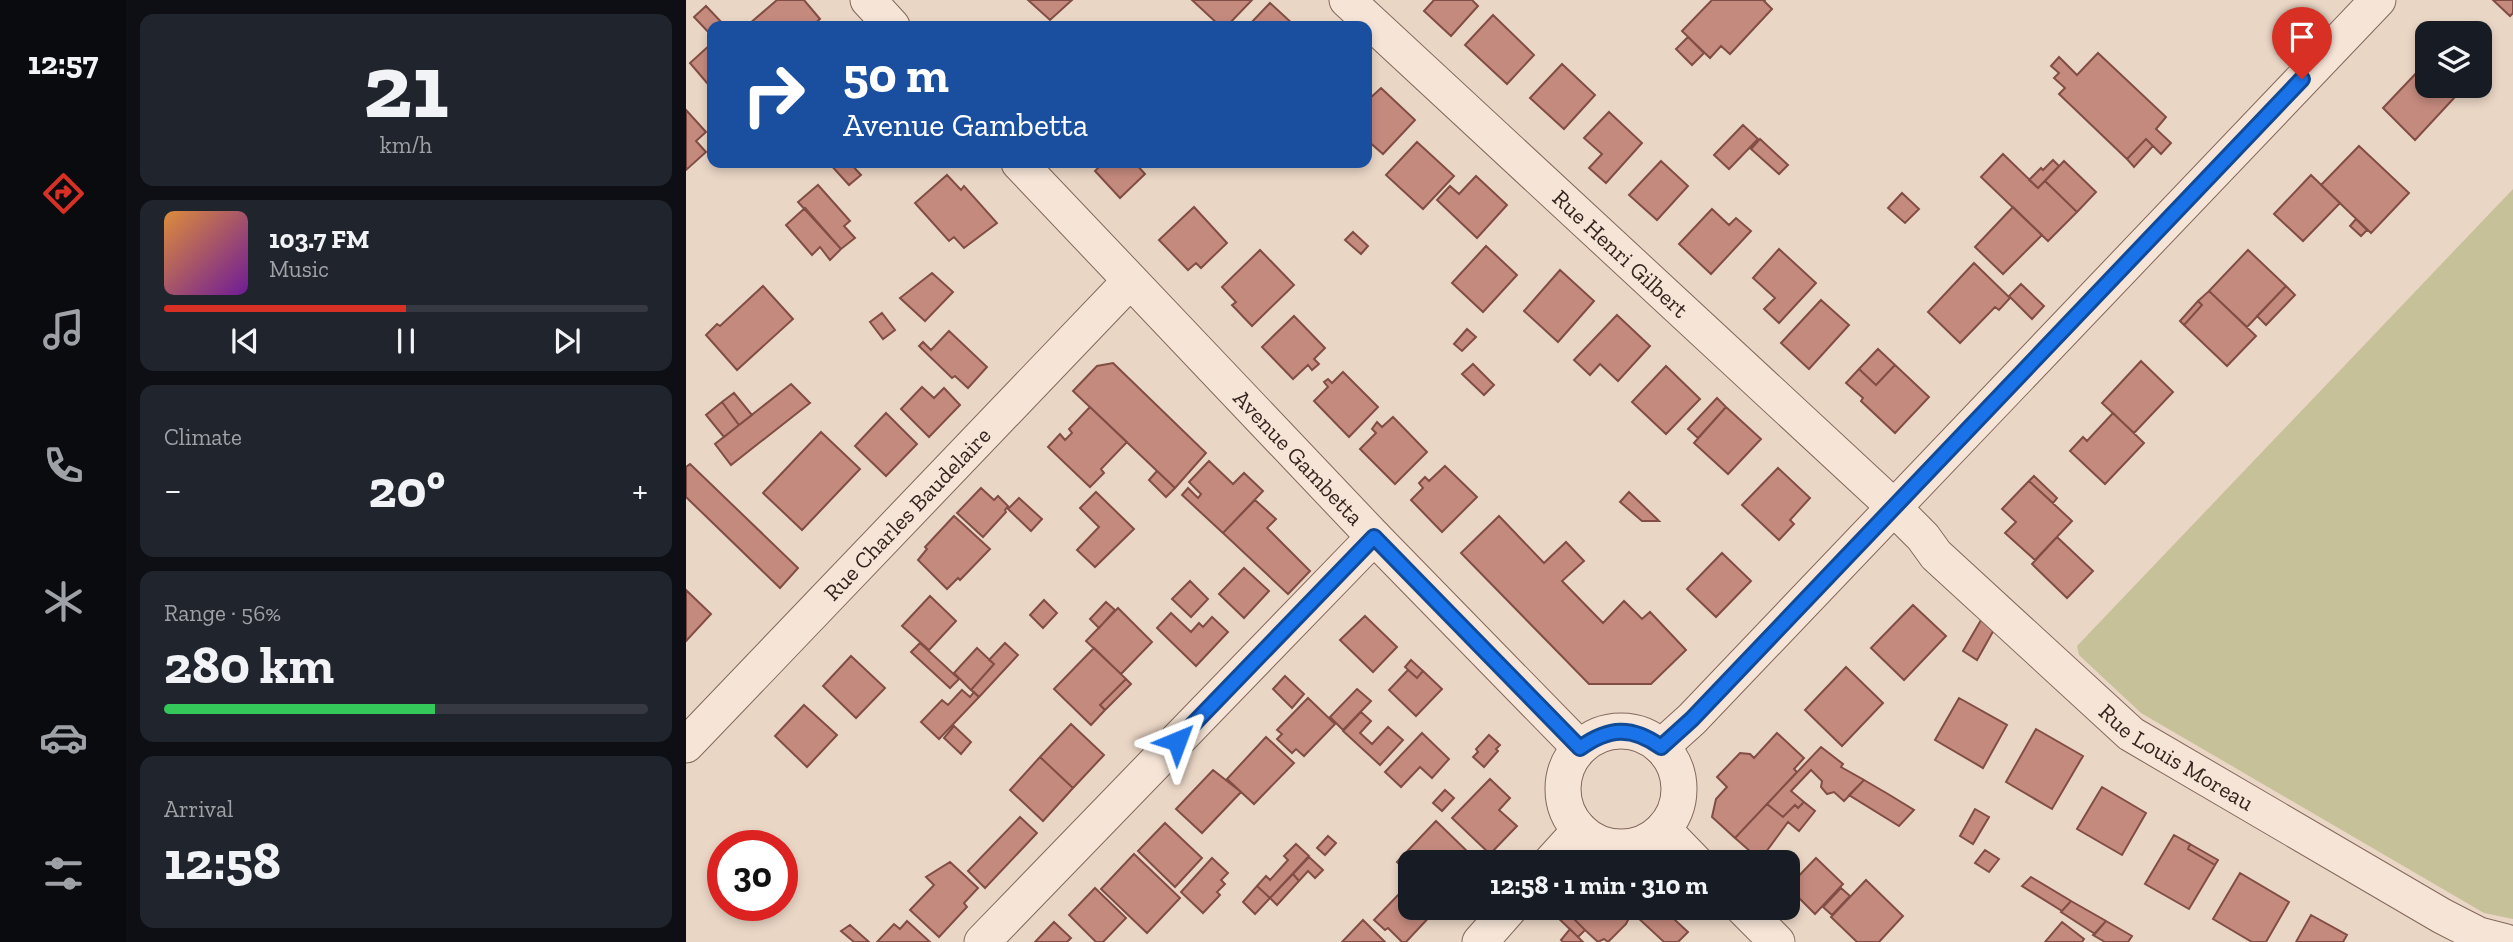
<!DOCTYPE html>
<meta charset="utf-8">
<style>
body{margin:0;font-family:"Zilla Slab",serif;background:#20242c;color:#f1f3f6;height:100vh;display:flex;flex-direction:column;font-size:26px;white-space:nowrap}
*{box-sizing:border-box;margin:0}
p{font-size:23px;color:#9ea1a6}
.icon{flex:none;width:38px;height:38px;fill:none;stroke:currentColor;stroke-width:2;stroke-linecap:round;stroke-linejoin:round}
.map{position:relative;flex:1;overflow:hidden}
.panel{display:flex;flex-direction:column;gap:14px;padding:14px;background:#0d0f14;width:560px}
.panel>*{flex:none}
.hud{position:absolute;left:21px;top:21px;width:665px;height:147px;border-radius:14px;box-shadow:0 4px 10px #0003;background:#1a4fa0;color:#fff;overflow:hidden}
.fabs{position:absolute;left:1729px;top:21px;display:grid;gap:14px}
.fabs a{display:grid;place-items:center;width:77px;height:77px;border-radius:14px;background:#171b24;box-shadow:0 4px 10px #0003;font-size:35px}
.speed{position:absolute;left:21px;top:830px;display:flex;gap:14px;font-size:35px;font-weight:700;text-align:center}
.speed>*{display:grid;place-content:center;width:91px;height:91px;border-radius:50%;background:#171b24;box-shadow:0 4px 10px #0003;line-height:1}
.speed .limit{border:10px solid #d22;background:#fff;color:#111}
.pin{position:absolute;display:grid;place-items:center;width:60px;height:60px;color:#fff;margin:-72px -30px;border-radius:50% 50% 50% 0;rotate:-45deg;box-shadow:0 0 7px #0007}
.pin .icon{rotate:45deg}
.me{position:absolute;width:77px;margin:-38px;rotate:44deg;stroke-linejoin:round;filter:drop-shadow(0 0 5px #0008)}
.turn{display:flex;align-items:center;gap:24px;height:147px;padding:0 21px;font-size:32px}
.turn .icon{width:91px;height:91px;stroke-width:2.5}
.turn b{display:block;font-size:49px;line-height:60px}
.big{font-size:52px;font-weight:700;line-height:1.1}
.panel .widget{flex:1;display:flex;flex-direction:column;justify-content:center;gap:10px;min-width:0;padding:0 24px;border-radius:14px;background:#20242c}
.panel .dial{align-items:center;gap:0}
.dial b{font-size:91px;line-height:1}
.song{display:flex;align-items:center;gap:21px}
.cover{width:84px;height:84px;border-radius:10px;background:linear-gradient(135deg,hsl(30 70% 55%),hsl(280 70% 35%))}
.played{height:7px;border-radius:4px;background:linear-gradient(90deg,#d93025 50%,#363941 50%)}
.keys{display:flex;justify-content:space-around;direction:ltr}
.heat{display:flex;justify-content:space-between;align-items:center;font-size:38px;direction:ltr}
.charge{height:10px;border-radius:5px;background:linear-gradient(90deg,#34c759 56%,#363941 0)}
.trip{position:absolute;left:712px;top:850px;width:402px;height:70px;border-radius:14px;background:#171b24;box-shadow:0 4px 10px #0003;font-weight:700;line-height:70px;text-align:center}
main{display:flex;flex:1;min-height:0}
.tabs{display:flex;flex-direction:column;width:126px;justify-content:space-around;align-items:center;background:#090b0e;color:#9ea1a6}
.tabs .icon{width:49px;height:49px}
.tabs .on{color:#d93025}
.tabs b{font-size:32px;color:#f1f3f6}
.map>svg:first-child{display:block}
.green{fill:#c7c19a}
.building{fill:#c58a7e;stroke:#814d44;stroke-width:2}
.lines{fill:none;stroke-linecap:round;stroke-linejoin:round}
.minor-casing{stroke:#83685c;stroke-width:37}
.minor{stroke:#f6e5d7;stroke-width:35}
.route-casing{stroke:#114b97;stroke-width:18}
.route{stroke:#1a73e8;stroke-width:12}
.labels{text-anchor:middle;stroke-width:7;stroke-linejoin:round;paint-order:stroke}
.street-label{font-size:23px;fill:#35241f;stroke:#f2e2d4}
</style>
<main>
<nav class="tabs">
<b>12:57</b>
<svg class="icon on" aria-label="directions" viewBox="0 0 24 24"><path d="M12 3l9 9-9 9-9-9zM9 14v-3h6M13 9l2 2-2 2"/></svg>
<svg class="icon" aria-label="music" viewBox="0 0 24 24"><path d="M9 18V5l10-2v13"/><circle cx="6" cy="18" r="3"/><circle cx="16" cy="16" r="3"/></svg>
<svg class="icon" aria-label="phone" viewBox="0 0 24 24"><path d="M5 4h4l2 5-3 2q2 4 5 5l2-3 5 2v4C11 20 4 13 5 4z"/></svg>
<svg class="icon" aria-label="climate" viewBox="0 0 24 24"><path d="M12 3v18M4 7l16 10M4 17L20 7"/></svg>
<svg class="icon" aria-label="car" viewBox="0 0 24 24"><path d="M5 17H2v-5l4-1 3-4h7l3 4 3 1v5h-3M9 17h6M6 11h13"/><circle cx="7" cy="17" r="2"/><circle cx="17" cy="17" r="2"/></svg>
<svg class="icon" aria-label="filters" viewBox="0 0 24 24"><path d="M4 7h16M4 17h16"/><circle cx="9" cy="7" r="2"/><circle cx="15" cy="17" r="2"/></svg>
</nav>
<section class="panel">
<div class="widget dial"><b>21</b><p>km/h</p></div>
<div class="widget">
<div class="song"><i class="cover"></i><div><b>103.7 FM</b><p>Music</p></div></div>
<div class="played"></div>
<div class="keys"><svg class="icon" aria-label="previous" viewBox="0 0 24 24"><path d="M18 5L8 12l10 7zM5 5v14"/></svg><svg class="icon" aria-label="pause" viewBox="0 0 24 24"><path d="M8 5v14M16 5v14"/></svg><svg class="icon" aria-label="next" viewBox="0 0 24 24"><path d="M6 5l10 7-10 7zM19 5v14"/></svg></div>
</div>
<div class="widget"><p>Climate</p>
<div class="heat"><a>−</a><b class="big">20°</b><a>+</a></div>
</div>
<div class="widget"><p>Range · 56%</p><b class="big">280 km</b><div class="charge"></div></div>
<div class="widget"><p>Arrival</p><b class="big">12:58</b></div>
</section>
<div class="map">
<svg width="1827" height="942" viewBox="0 0 1827 942">
<rect width="100%" height="100%" fill="#ead6c5"/>
<path class="green" d="M1827,189V919L1798,913L1455,713L1393,655L1391,646Z"/>
<path class="building" d="M91,0H118L134,19L126,26H64L63,24Z
M342,0H386L364,20Z
M506,0H566L541,26H534Z
M748,0H786L792,6L765,36L738,11Z
M1026,0H1079L1078,1L1086,9L1044,54L1035,46L1024,58L996,31Z
M1807,0H1827V13L1824,16Z
M584,3L609,26H562Z
M20,6L39,26H26V36L8,17Z
M807,15L848,55L821,84L779,45Z
M1002,37L1018,53L1006,65L990,49Z
M26,43V78L21,83L4,63Z
M1412,53L1480,117L1470,129L1485,143L1475,154L1460,139L1441,159L1373,94L1379,88L1368,78L1373,73L1365,66L1373,57L1391,75Z
M876,64L909,95L878,129L844,98Z
M1736,67L1741,72V86H1755L1768,98L1729,140L1697,108Z
M695,88L729,120L697,154L681,140V101Z
M0,110L20,132L10,141L20,152L0,170Z
M923,112L956,143L920,183L903,168L916,154L898,138Z
M1057,125L1072,139L1043,169L1028,155Z
M1074,139L1102,165L1093,174L1065,149Z
M1460,139L1467,146L1448,167L1441,159Z
M731,142L768,176L737,209L700,175Z
M1673,146L1723,193L1685,233L1635,185Z
M1317,154L1352,188L1359,181L1391,212L1362,241L1295,177Z
M1367,160L1373,166L1352,188L1343,180L1355,168L1357,170Z
M975,161L1002,186L971,220L943,195Z
M1378,161L1410,192L1391,212L1359,181Z
M143,163H164L175,175L163,185Z
M417,163H449L459,174L434,198L409,171Z
M261,175L275,190L278,186L311,223L278,248L268,237L263,241L229,203Z
M1625,175L1654,203L1617,241L1588,214Z
M790,176L821,205L791,238L751,200L764,186L773,194Z
M132,185L164,221L158,226L169,238L155,249L112,202Z
M1216,193L1233,209L1219,223L1202,208Z
M508,207L541,243L515,268L510,263L502,270L473,240Z
M1327,207L1356,235L1317,274L1289,247Z
M119,208L155,249L144,260L134,247L126,255L100,225Z
M1026,209L1043,225L1050,218L1065,231L1025,274L993,244Z
M1670,219L1681,230L1675,236L1664,226Z
M667,232L682,246L675,254L659,240Z
M800,246L831,275L797,312L766,283Z
M1093,249L1130,283L1093,323L1078,309L1089,298L1067,278Z
M574,250L608,285L566,326L546,305L550,302L536,287Z
M1562,250L1600,286L1561,327L1523,291Z
M1288,263L1324,298L1313,310L1309,307L1274,343L1242,312Z
M874,270L908,301L872,342L838,311Z
M246,273L267,292L239,321L214,298Z
M1335,284L1358,306L1346,319L1323,296Z
M77,286L107,319L51,370L20,335L31,324L34,326Z
M1600,286L1609,295L1580,325L1571,316Z
M1523,291L1570,336L1541,366L1498,325L1516,305L1512,301Z
M1135,300L1163,325L1123,369L1095,343Z
M1512,301L1516,305L1498,325L1494,321Z
M196,313L209,330L197,339L184,322Z
M931,315L964,346L932,381L914,364L904,375L888,360Z
M608,316L639,348L628,359L633,364L626,370L622,365L607,379L576,347Z
M781,329L790,337L776,351L768,344Z
M263,331L301,367L282,388L269,376L266,378L233,346L237,342L245,350Z
M1192,349L1209,365L1190,385L1173,369Z
M1455,361L1487,392L1448,433L1416,403Z
M427,363L520,453L489,488L387,391L411,366Z
M787,364L808,385L798,395L776,374Z
M1209,365L1243,397L1209,433L1175,401L1177,398L1160,383L1173,369L1190,385Z
M980,366L1014,399L980,434L946,402Z
M657,372L692,407L663,437L628,401L642,387L638,382L642,379L646,383Z
M105,384L124,403L45,465L29,444Z
M236,387L248,398L258,388L274,405L243,437L215,409Z
M48,393L66,415L53,425L36,402Z
M1031,398L1040,407L1012,438L1002,429Z
M36,402L53,425L38,437L20,415Z
M404,407L441,442L415,469L418,473L404,487L362,447L374,434L379,440L386,433L383,429Z
M1040,407L1075,439L1042,474L1008,443Z
M200,413L231,444L200,476L169,446Z
M1427,413L1458,443L1419,484L1384,451L1397,437L1401,441Z
M707,417L741,452L709,484L674,449L690,433L686,429L691,422L696,427Z
M135,432L174,469L116,530L77,493Z
M523,461L547,484L558,473L577,491L537,533L496,495L502,488L512,498L515,494L503,482Z
M4,464L112,568L94,588L0,497V467Z
M759,466L791,497L756,532L725,500L737,488L733,483L739,477L743,481Z
M1092,468L1124,498L1104,520L1108,524L1093,540L1056,505Z
M471,471L489,488L480,497L463,480Z
M1348,476L1371,498L1367,503L1343,481Z
M1343,481L1386,521L1349,560L1319,533L1330,522L1316,509Z
M295,488L308,500L312,496L322,506L319,510L320,512L297,537L271,513Z
M410,492L448,529L409,567L391,550L413,527L394,508Z
M943,492L973,521H956L934,502Z
M333,498L356,519L345,531L322,509Z
M569,500L590,519L581,528L624,571L602,594L537,533Z
M268,516L304,549L274,580L272,578L261,589L232,560L241,549L239,547Z
M813,516L858,563L880,542L898,561L876,581L917,623L938,601L956,619L964,612L1000,650L965,684H903L775,553Z
M1371,537L1407,571L1381,598L1346,564Z
M1036,553L1065,581L1030,617L1001,589Z
M558,568L583,591L558,618L533,594Z
M504,581L522,599L505,617L486,599Z
M0,590L25,614L0,641Z
M244,596L270,621L243,650L216,626Z
M358,600L371,613L357,628L344,615Z
M420,602L429,610L413,628L404,619Z
M1227,605L1260,636L1218,680L1185,648Z
M432,608L466,642L435,674L400,641Z
M485,613L505,632L513,623L517,627L526,617L542,632L510,666L471,628Z
M679,616L711,647L687,672L654,640Z
M1295,620L1309,628L1291,660L1277,651Z
M234,643L273,679L264,688L225,652Z
M319,643L332,655L293,697L285,690L308,664L303,660Z
M291,648L308,664L285,690L268,673Z
M408,648L440,679L414,705L419,710L405,725L368,689Z
M165,656L199,688L170,718L137,686Z
M725,660L737,671L731,678L719,667Z
M1160,667L1197,703L1156,746L1119,710Z
M722,670L731,678L737,671L756,689L730,716L703,690Z
M599,676L618,694L606,708L587,689Z
M440,679L445,684L419,710L414,705Z
M671,689L685,701L657,730L644,717Z
M276,690L284,697L288,692L293,697L253,739L235,722L256,700L262,705Z
M622,698L649,724L618,756L610,749L606,753L591,739L596,734L591,730Z
M1273,698L1321,725L1297,768L1249,740Z
M118,705L151,735L121,767L89,736Z
M675,712L685,721L674,733L686,744L702,727L717,740L694,765L657,731Z
M385,724L418,755L387,788L354,757Z
M268,726L285,742L275,754L258,738Z
M1350,729L1397,756L1366,809L1320,782Z
M736,733L763,759L746,778L734,767L715,787L699,772Z
M1091,733L1118,758L1108,769L1111,772L1049,838L1026,817L1030,799L1041,787L1031,777L1054,753L1064,754L1068,758Z
M803,735L814,745L810,749L812,751L798,767L787,757L792,752L790,749Z
M580,737L608,763L568,804L541,779Z
M1135,747L1157,764L1155,767L1178,780L1158,801L1148,792L1141,794L1135,787L1136,781L1125,770L1105,791L1118,802L1112,808L1109,805L1097,817L1081,804Z
M354,757L387,788L357,821L324,790Z
M527,770L555,792L516,833L490,809Z
M804,779L824,798L813,810L831,826L804,854L766,818Z
M1178,780L1202,794L1228,810L1213,826L1163,795Z
M1416,787L1460,813L1436,855L1391,829Z
M759,790L768,798L756,811L747,803Z
M1118,802L1129,811L1113,831L1102,822L1074,860L1049,838L1081,804L1097,817L1109,805L1112,808Z
M1289,809L1303,817L1287,844L1274,836Z
M334,817L351,833L299,888L282,871Z
M750,821L783,853L774,863H724V875L711,862Z
M479,823L516,858L489,887L452,851Z
M1488,835L1504,844L1502,849L1529,865L1503,909L1459,884Z
M642,836L650,843L639,855L631,848Z
M610,844L623,856L584,898L571,886L580,876L584,880L602,860L598,856Z
M1504,844L1532,860L1529,865L1502,849Z
M1299,850L1313,859L1303,872L1289,863Z
M448,854L494,898L461,933L415,889Z
M623,857L637,870L629,878L622,871L613,881L607,874Z
M526,858L542,873L535,880L539,884L531,892L534,895L517,913L495,892Z
M1130,858L1157,884L1129,914L1102,887Z
M264,862L292,888L278,903L281,907L253,937L224,910L248,885L240,877Z
M1554,873L1603,902L1580,942H1566L1527,919Z
M607,874L613,881L591,905L584,898Z
M1345,877L1385,901L1376,911L1336,886Z
M1180,880L1217,916L1193,942H1171L1145,917Z
M571,886L584,898L569,914L557,902Z
M409,888L440,918L417,942H410L383,915Z
M1155,888L1164,896L1146,915L1137,907Z
M716,891L724,898V908H744L748,912L720,942H716L702,928L699,930L688,920Z
M1385,901L1420,921L1409,934L1375,912Z
M865,908H881L885,912L883,914L899,930L892,937L864,910Z
M888,908H948L940,924L922,942L918,939L912,942L899,930L883,914Z
M957,908H976L1002,932L992,942H978L950,916Z
M1625,915L1661,935L1657,942H1610Z
M677,920L699,942H656Z
M221,921L244,942H191L208,924L214,929Z
M1420,921L1446,936L1442,942H1419L1407,935Z
M368,922L385,938L381,942H349Z
M1376,922L1398,939L1396,942H1359Z
M164,925L183,942H168L155,931Z
M884,929L897,942H877L875,940Z"/>
<g class="lines">
<defs>
<g id="minor">
<path d="M182,0L206,26"/>
<path id="s1" d="M661,0L1194,494L1237,537L1250,555L1445,734L1756,916L1793,935L1820,942"/>
<path id="s2" d="M333,163L688,537L894,748"/>
<circle cx="935" cy="789" r="58"/>
<path id="s3" d="M0,745L444,281"/>
<path d="M975,747L1006,719L1692,0"/>
<path d="M977,829L1010,863"/>
<path d="M864,863L894,830"/>
<path d="M1057,908L1091,942"/>
<path d="M296,942L688,537"/>
<path d="M794,942L824,908"/>
</g>
</defs>
<use href="#minor" class="minor-casing"/>
<use href="#minor" class="minor"/>
</g>
<g class="lines">
<defs>
<path id="route" d="M491,741L688,537L894,748C923,727 946,726 975,747L1006,719L1616,79"/>
</defs>
<use href="#route" class="route-casing"/>
<use href="#route" class="route"/>
</g>
<g class="labels">
<g class="street-label">
<text dy="8" stroke="none"><textPath href="#s1" startOffset="373">Rue Henri Gilbert</textPath></text>
<text dy="8" stroke="none"><textPath href="#s2" startOffset="406">Avenue Gambetta</textPath></text>
<text dy="8" stroke="none"><textPath href="#s3" startOffset="320">Rue Charles Baudelaire</textPath></text>
<text dy="8" stroke="none"><textPath href="#s1" startOffset="1125">Rue Louis Moreau</textPath></text>
</g>
</g>
</svg>
<div class="fabs">
<a><svg class="icon" aria-label="layers" viewBox="0 0 24 24"><path d="M12 4l9 5-9 5-9-5zM3 14l9 5 9-5"/></svg></a>
</div>
<div class="speed"><div class="limit">30</div></div>
<div class="pin" style="left:1616px;top:79px;background:#d93025"><svg class="icon" aria-label="arrive" viewBox="0 0 24 24"><path d="M6 21V4h12l-3 4 3 4H6"/></svg></div>
<svg class="me" style="left:491px;top:741px" viewBox="-20 -20 40 40"><path d="M0-17L14 15 0 8-14 15z" fill="#1a73e8" stroke="#fff" stroke-width="4"/></svg>
<div class="trip">12:58 · 1 min · 310 m</div>
<div class="hud">
<div class="turn"><svg class="icon" aria-label="right" viewBox="0 0 24 24"><path d="M7 20v-9h11M14 6l5 5-5 5"/></svg><div><b>50 m</b>Avenue Gambetta</div></div>
</div>
</div>
</main>
